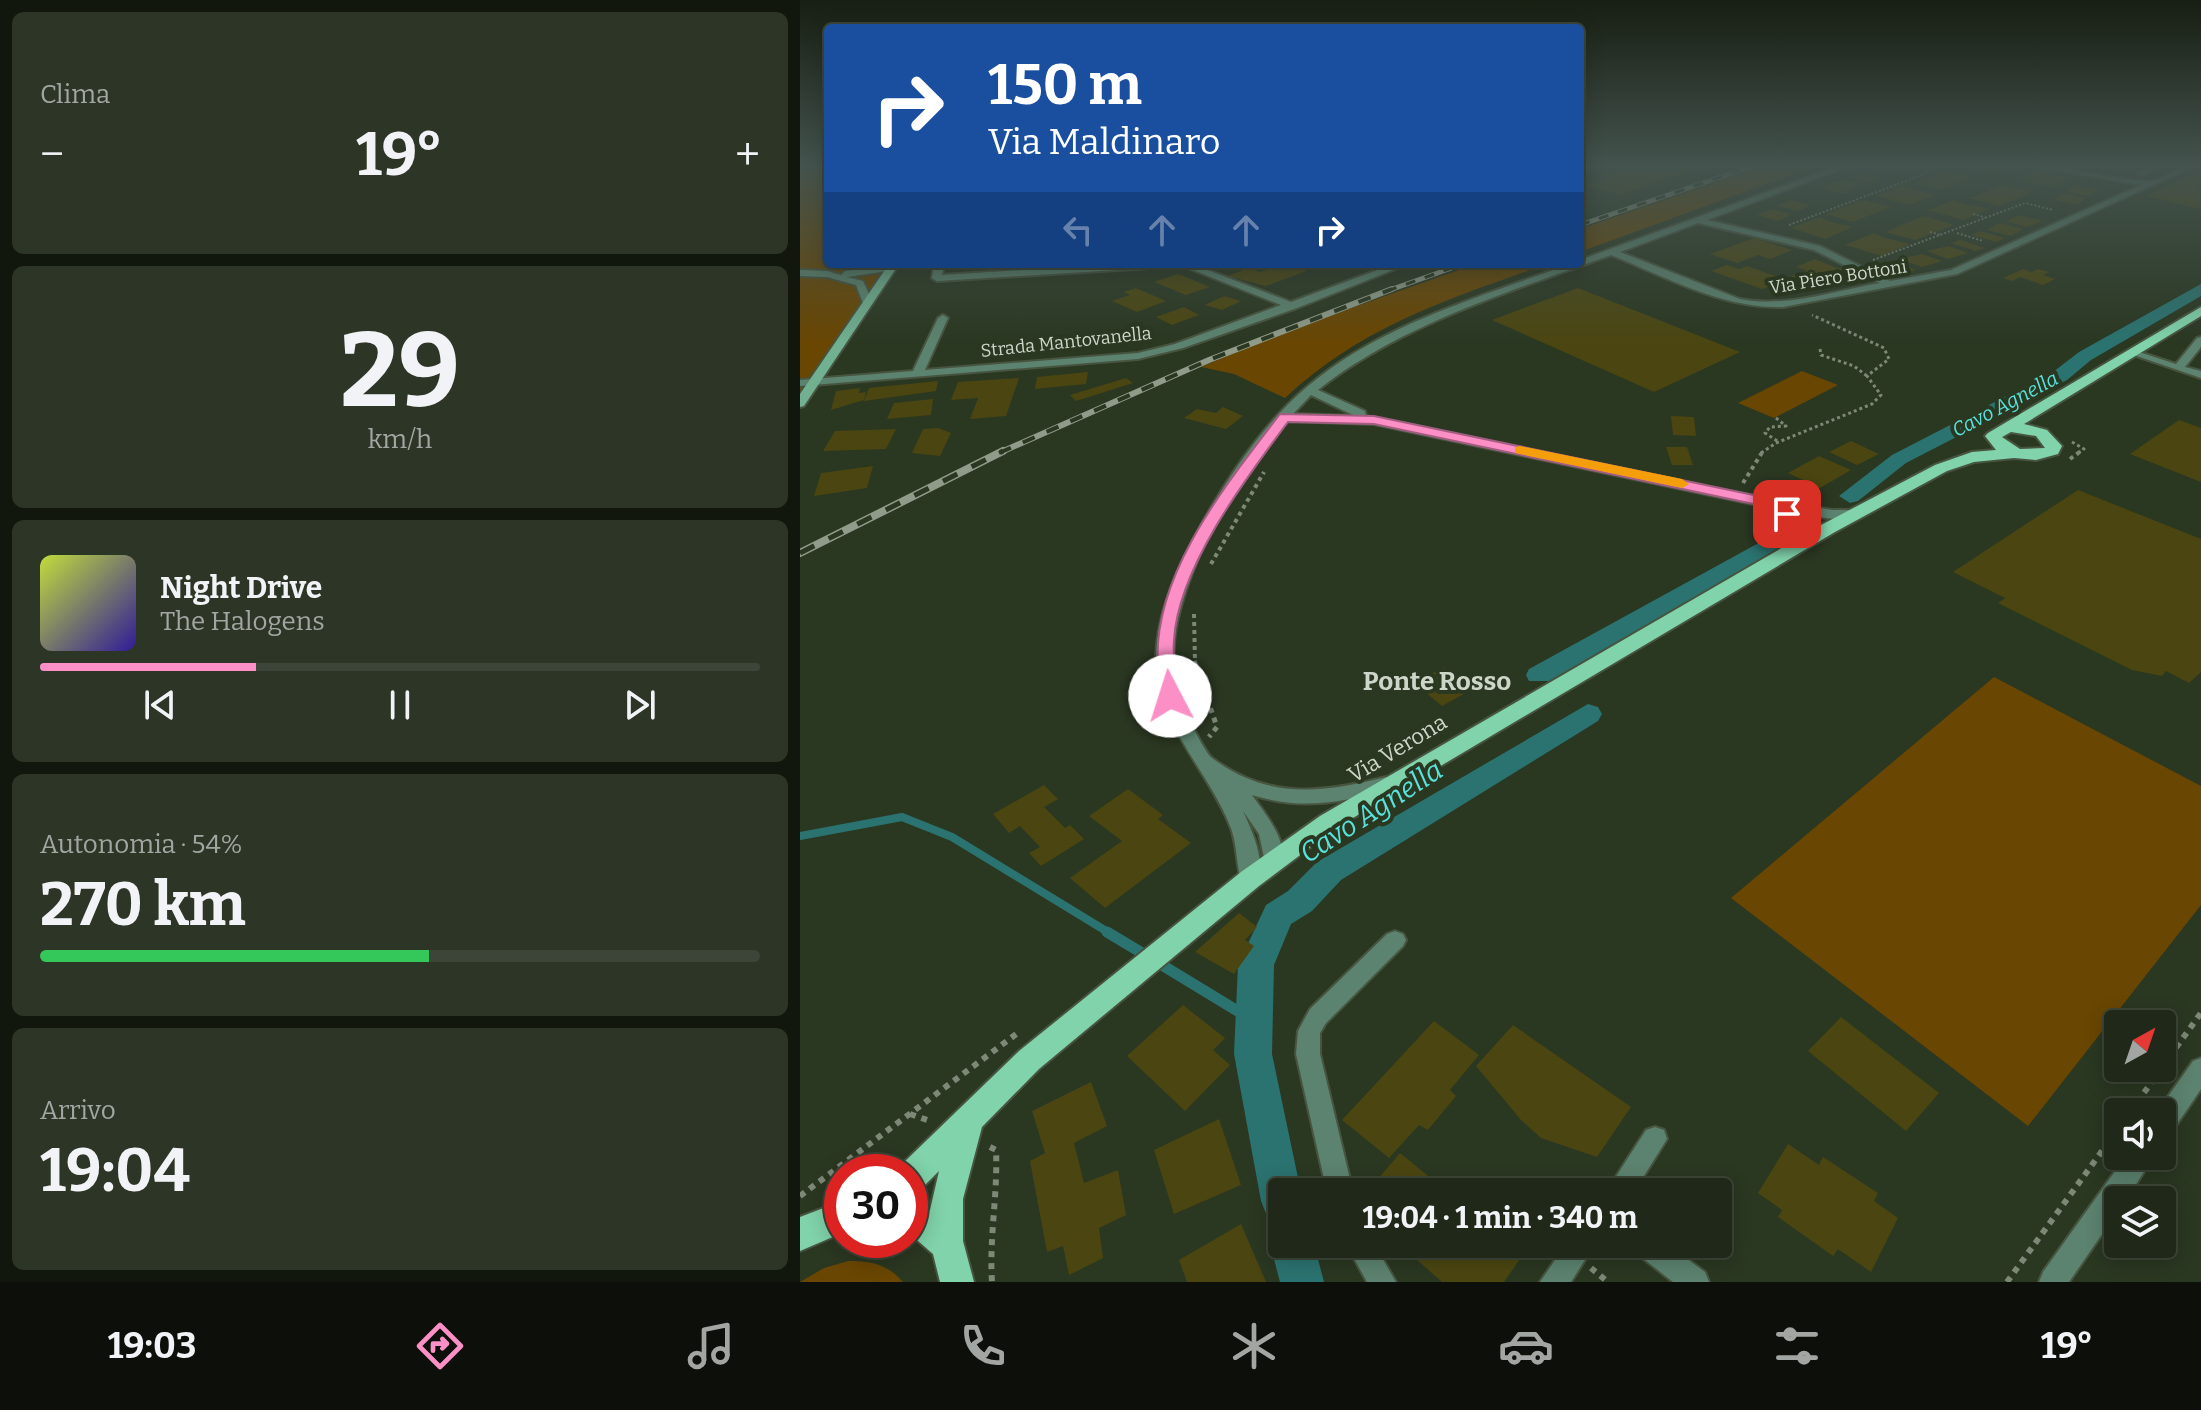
<!DOCTYPE html>
<html lang="it">
<meta charset="utf-8">
<style>
body{margin:0;font-family:Bitter,serif;background:#2d3526;color:#f1f3f6;height:100vh;display:flex;flex-direction:column;font-size:30px;white-space:nowrap}
*{box-sizing:border-box;margin:0}
p{font-size:26px;color:#a2a6a2}
.icon{flex:none;width:44px;height:44px;fill:none;stroke:currentColor;stroke-width:2;stroke-linecap:round;stroke-linejoin:round}
.map{position:relative;flex:1;overflow:hidden}
.drawer{display:flex;flex-direction:column;gap:12px;padding:12px;background:#12170e;width:800px}
.drawer>*{flex:none}
.banner{position:absolute;left:24px;top:24px;width:760px;height:244px;border-radius:8px;box-shadow:0 4px 20px #0003,0 0 0 2px #3d4538;background:#1a4fa0;color:#fff;overflow:hidden}
.needle{width:52px;rotate:40deg}
.tools{position:absolute;left:1304px;top:1010px;display:grid;gap:16px}
.tools a{display:grid;place-items:center;width:72px;height:72px;border-radius:8px;background:#202919;box-shadow:0 4px 20px #0003,0 0 0 2px #3d4538;font-size:40px}
.speed{position:absolute;left:24px;top:1154px;display:flex;gap:16px;font-size:40px;font-weight:700;text-align:center}
.speed>*{display:grid;place-content:center;width:104px;height:104px;border-radius:50%;background:#202919;box-shadow:0 4px 20px #0003,0 0 0 2px #3d4538;line-height:1}
.speed .limit{border:12px solid #d22;background:#fff;color:#111}
.pin{position:absolute;display:grid;place-items:center;width:68px;height:68px;color:#fff;margin:-34px;border-radius:16px;box-shadow:0 4px 12px #0006}
.me{position:absolute;width:88px;margin:-44px;rotate:355deg;stroke-linejoin:round;filter:drop-shadow(0 0 6px #0008)}
.turn{display:flex;align-items:center;gap:28px;height:168px;padding:0 32px;font-size:36px}
.turn .icon{width:104px;height:104px;stroke-width:2.5}
.turn b{display:block;font-size:56px;line-height:68px}
.lanes{display:flex;align-items:center;height:76px;padding:0 32px;background:#0003;justify-content:center;gap:40px;direction:ltr}
.lanes .off{opacity:.35}
.big{font-size:60px;font-weight:700;line-height:1.1}
.drawer .card{flex:1;display:flex;flex-direction:column;justify-content:center;gap:12px;min-width:0;padding:0 28px;border-radius:12px;background:#2d3526}
.drawer .dial{align-items:center;gap:0}
.dial b{font-size:104px;line-height:1}
.song{display:flex;align-items:center;gap:24px}
.cover{width:96px;height:96px;border-radius:12px;background:linear-gradient(135deg,hsl(70 70% 55%),hsl(250 70% 35%))}
.played{height:8px;border-radius:4px;background:linear-gradient(90deg,#fb8fc6 30%,#3d4538 30%)}
.keys{display:flex;justify-content:space-around;direction:ltr}
.heat{display:flex;justify-content:space-between;align-items:center;font-size:44px;direction:ltr}
.charge{height:12px;border-radius:6px;background:linear-gradient(90deg,#34c759 54%,#3d4538 0)}
.trip{position:absolute;left:468px;top:1178px;width:464px;height:80px;border-radius:8px;background:#202919;box-shadow:0 4px 20px #0003,0 0 0 2px #3d4538;font-weight:700;line-height:80px;text-align:center}
.tabs{display:flex;height:128px;justify-content:space-around;align-items:center;background:#0d100a;color:#a2a6a2}
.tabs .icon{width:56px;height:56px}
.tabs .on{color:#fb8fc6}
.tabs b{font-size:36px;color:#f1f3f6}
main{display:flex;flex:1;min-height:0}
.map>svg:first-child{display:block}
.green{fill:#694602}
.lines{fill:none;stroke-linecap:round;stroke-linejoin:round}
.stream-far1{stroke:#2b7370;stroke-width:8}
.stream{stroke:#2b7370;stroke-width:11}
.canal{fill:#2b7370;fill-rule:evenodd}
.building{fill:#4b4611}
.street-casing{stroke:#47543f;stroke-width:4}
.secondary-casing{stroke:#47543f;stroke-width:4}
.primary-casing{stroke:#47543f;stroke-width:4}
.path-far4{stroke:#7d8876;stroke-width:2;stroke-dasharray:2 2;stroke-linecap:butt}
.path-far3{stroke:#7d8876;stroke-width:3;stroke-dasharray:3 3;stroke-linecap:butt}
.path-far2{stroke:#7d8876;stroke-width:4;stroke-dasharray:4 4;stroke-linecap:butt}
.path-far1{stroke:#7d8876;stroke-width:5;stroke-dasharray:5 5;stroke-linecap:butt}
.path{stroke:#7d8876;stroke-width:6;stroke-dasharray:6 6;stroke-linecap:butt}
.street{fill:#5c836f;fill-rule:evenodd}
.secondary{fill:#71b091;fill-rule:evenodd}
.primary{fill:#80d3ab;fill-rule:evenodd}
.rail-far2-casing{stroke:#909b8a;stroke-width:5}
.rail-far1-casing{stroke:#909b8a;stroke-width:6}
.rail-casing{stroke:#909b8a;stroke-width:8}
.rail-far2{stroke:#2a3721;stroke-width:3;stroke-dasharray:10;stroke-linecap:butt}
.rail-far1{stroke:#2a3721;stroke-width:4;stroke-dasharray:13;stroke-linecap:butt}
.rail{stroke:#2a3721;stroke-width:5;stroke-dasharray:16;stroke-linecap:butt}
.route{fill:#fb8fc6;stroke:#a35d81;stroke-width:2}
.slow{fill:#f59e0b}
.labels{text-anchor:middle;stroke-width:8;stroke-linejoin:round;paint-order:stroke}
.far-street-label{font-size:18px;fill:#cdd6c8;stroke:#2a3721}
.far-water-label{font-size:20px;font-style:italic;fill:#58e2dc;stroke:#2a3721}
.street-label{font-size:22px;fill:#cdd6c8;stroke:#2a3721}
.quarter-label{font-size:26px;font-weight:bold;fill:#cdd6c8;stroke:#2a3721}
.near-water-label{font-size:28px;font-style:italic;fill:#58e2dc;stroke:#2a3721}
</style>
<main>
<section class="drawer">
<div class="card"><p>Clima</p>
<div class="heat"><a>−</a><b class="big">19°</b><a>+</a></div>
</div>
<div class="card dial"><b>29</b><p>km/h</p></div>
<div class="card">
<div class="song"><i class="cover"></i><div><b>Night Drive</b><p>The Halogens</p></div></div>
<div class="played"></div>
<div class="keys"><svg class="icon" aria-label="previous" viewBox="0 0 24 24"><path d="M18 5L8 12l10 7zM5 5v14"/></svg><svg class="icon" aria-label="pause" viewBox="0 0 24 24"><path d="M8 5v14M16 5v14"/></svg><svg class="icon" aria-label="next" viewBox="0 0 24 24"><path d="M6 5l10 7-10 7zM19 5v14"/></svg></div>
</div>
<div class="card"><p>Autonomia · 54%</p><b class="big">270 km</b><div class="charge"></div></div>
<div class="card"><p>Arrivo</p><b class="big">19:04</b></div>
</section>
<div class="map">
<svg width="1401" height="1282" viewBox="0 0 1401 1282">
<rect width="100%" height="100%" fill="#2a3721"/>
<path class="green" d="M0,164H28V264H95L0,403Z
M969,164H1020L780,252V229Z
M676,264H747C649,299 563,325 485,398L434,374L401,367L483,332Z
M1002,371L1038,385L974,418L938,403Z
M1194,677L1401,786V905L1228,1126L931,898Z
M48,1261C71,1261 88,1264 103,1282H0L24,1268Z"/>
<g class="lines">
<path class="stream-far1" d="M0,836L102,817L152,837L311,934"/>
<path class="stream" d="M307,932L347,956
M357,962L454,1021"/>
<path class="canal" d="M1401,284V296L1291,360L1267,380L1106,463L1058,501L1050,503L1039,496L1092,455L1253,372L1279,352Z
M986,528L997,535L994,540L749,681H729L726,675L729,669Z
M788,704L798,707L802,714L798,721L541,880L512,911L491,924L474,965L472,1054L501,1192H482V1222L467,1216L461,1201L434,1054L438,965L466,905L488,891L517,862Z
M482,1227V1244H514L524,1282H480L470,1244L477,1229Z"/>
</g>
<path class="building" d="M820,164H906V165L883,173L889,174L880,177L874,176L820,195L788,186L810,178L800,175L826,167Z
M1171,164H1213L1220,166L1198,174L1165,166Z
M1300,164H1336L1318,172L1292,167Z
M1146,170L1175,177L1139,190L1114,183Z
M1238,170L1250,174L1272,178L1252,188L1216,179Z
M1398,171L1401,209L1346,196Z
M1062,173L1082,177L1069,183L1049,178Z
M1043,179L1062,184L1048,190L1036,186L1049,192L1041,194L1021,188Z
M1203,185L1232,192L1200,206L1170,198Z
M1276,185L1299,190L1290,196L1266,192Z
M1102,186L1113,190L1135,195L1110,205L1076,196Z
M1263,193L1286,198L1277,205L1253,200Z
M990,200L1011,205L998,211L977,206Z
M1063,200L1092,207L1052,222L1026,214Z
M1154,200L1165,204L1189,209L1164,220L1128,210Z
M971,209L992,214L978,221L957,215Z
M1219,215L1243,221L1227,227L1206,221Z
M1124,216L1154,225L1115,240L1085,232Z
M1020,217L1031,222L1053,227L1025,239L991,228Z
M1199,223L1223,229L1211,236L1187,230Z
M1180,231L1205,238L1197,242L1171,235Z
M1074,233L1085,238L1110,244L1082,256L1045,245Z
M954,238L992,250L970,259L958,255L937,263L910,254Z
M1160,240L1185,248L1176,251L1151,243Z
M1149,246L1168,253L1148,259L1127,251Z
M1122,254L1142,261L1122,267L1100,259Z
M1015,259L1037,268L1055,271L1013,290L983,280L1006,270L996,267Z
M1093,261L1116,270L1103,274L1080,265Z
M490,265L507,271L466,286L427,276L449,268L459,272Z
M927,265L939,269L947,266L978,277L973,279L981,282L962,289L911,271Z
M1223,269L1232,272L1238,269L1249,272L1243,275L1255,279L1243,285L1220,277L1212,281L1203,278Z
M378,274L410,287L386,295L354,282Z
M336,288L366,301L337,312L312,301L330,295L324,292Z
M778,288L940,352L854,392L692,320Z
M424,296L441,301L422,310L405,305Z
M384,307L399,315L372,325L356,317Z
M288,372L286,384L235,389L237,377Z
M219,378L206,416L170,419L178,398L151,400L158,382Z
M326,378L333,383L276,401L270,395Z
M138,381L136,391L64,401L69,388Z
M60,388L59,393L66,392L64,400L31,410L36,391Z
M133,399L131,415L87,419L94,403Z
M423,407L443,416L426,429L384,418L397,409L416,413Z
M871,416L894,417L896,436L873,435Z
M1379,420L1401,428V482L1330,454Z
M138,428L151,433L140,456L112,453L123,429Z
M96,429L86,449L23,451L35,431Z
M1051,441L1079,454L1057,465L1029,452Z
M866,447H887L893,465H872Z
M1019,456L1051,470L1020,488L988,473Z
M73,466L67,488L14,496L21,473Z
M1278,490L1401,539V672L1389,683L1366,671L1362,676L1332,670L1198,603L1205,598L1153,572Z
M644,667L673,689L642,706L614,683Z
M244,785L258,799L244,807L265,828L270,825L284,839L241,866L229,853L240,847L220,826L209,833L193,814Z
M328,789L363,815L358,819L391,843L305,908L270,878L322,841L289,816Z
M439,913L457,927L445,940L454,946L434,974L395,952Z
M383,1005L425,1038L413,1050L430,1065L385,1111L327,1056Z
M1041,1017L1139,1093L1106,1131L1008,1051Z
M634,1021L679,1055L650,1090L656,1096L628,1130L619,1125L589,1158L542,1120Z
M713,1025L831,1107L797,1157L741,1138L721,1120L676,1066Z
M291,1082L307,1126L274,1143L284,1183L318,1170L326,1215L299,1228L303,1258L269,1275L263,1246L247,1252L230,1161L245,1153L232,1111Z
M419,1119L441,1185L374,1214L354,1150Z
M988,1144L1019,1165L1023,1157L1078,1193L1074,1201L1098,1218L1071,1272L1038,1249L1033,1256L978,1217L982,1210L958,1193Z
M600,1153L648,1192H567Z
M441,1224L466,1282H387L379,1260Z
M599,1244H707L722,1256L704,1282H642Z"/>
<g class="lines">
<defs>
<path id="street" d="M1044,164H1055L907,220L1020,246L1090,281L1151,270L1341,185L1221,164C1263,164 1304,180 1346,181C1364,182 1380,164 1399,164L1157,274L983,307C923,309 866,277 811,255C710,292 603,323 518,390L565,411L566,416L968,499L1032,510H1057L1064,514C1046,526 1009,514 988,511L1005,524L1010,543L1003,547L996,543L991,526L967,507L574,424L487,421C437,477 394,548 377,622C370,654 374,686 388,716C392,726 405,752 412,758C468,800 522,793 586,777L593,779L595,784L593,789L586,791C537,803 501,810 452,795C465,814 491,843 480,867L473,870L466,867L459,834L443,811C452,831 467,863 457,885L450,887L443,885C436,871 438,844 430,826C409,772 357,723 356,662C356,612 380,562 404,520C431,472 465,422 508,386C581,324 680,297 770,264H780V260ZM898,223L1014,250L1080,283C1034,291 985,308 940,299L820,252ZM511,395L555,416L493,414Z
M1353,164H1364L1343,175L1336,173Z
M134,264H144L142,275L321,264H372L367,267L137,281L132,278Z
M378,264H392L491,302L594,264H608L497,308L383,348L338,359L0,386V380L113,371L138,318L143,315L148,318L125,370L338,353L375,344L481,305Z
M91,265L94,266V270L47,277L63,281L73,303L68,306L63,303L56,285L27,277L0,276V270L27,271L41,275L45,271Z
M1401,337V347L1385,367L1401,371V378L1328,353L1333,350L1376,364L1397,338Z
M595,931L603,934L606,940L603,946L526,1023L520,1033V1054L553,1192H527L496,1054L498,1031L510,1009L587,934Z
M1401,1058V1089L1371,1133L1362,1137V1112H1357L1393,1061Z
M855,1127L864,1130L867,1139L834,1192H806L846,1130Z
M1326,1156H1354L1326,1200H1318V1211L1269,1282H1239L1243,1272Z
M546,1244H574L596,1282H567Z
M766,1244H795L771,1282H740Z
M832,1244H867L905,1272L909,1282H873L836,1253Z"/>
<path id="secondary" d="M89,264H99L4,406L0,407V394Z"/>
<path id="primary" d="M1401,307V316L1224,424L1247,430L1262,446L1258,454L1236,460L1214,458L1174,462L1147,471L1035,532L536,828L459,886L239,1069L182,1127L163,1199V1241L174,1282H140L133,1254L110,1234V1201L130,1210L139,1171L121,1189L110,1194V1172H97L99,1167L219,1051L441,872L520,816L1023,524L1135,465L1172,452L1196,450L1185,436L1188,433ZM1211,432L1236,436L1245,448L1220,449L1202,437Z
M42,1201V1233L0,1251V1217Z"/>
</defs>
<use href="#street" class="street-casing"/>
<use href="#secondary" class="secondary-casing"/>
<use href="#primary" class="primary-casing"/>
<path class="path-far4" d="M1173,214L1187,218
M989,225L1151,164
M1130,232L1141,235
M1157,233L1183,241
M1073,260L1225,203L1253,210"/>
<path class="path-far3" d="M1020,349L1021,355L1054,366L1067,376
M976,418L986,426L970,427L965,433L979,442
M1272,442L1284,449L1278,453
M961,453L976,443L1072,404L1081,395L1067,376L1089,359L1084,348L1012,315"/>
<path class="path-far2" d="M1270,459L1281,451
M943,483L963,451
M411,564L464,472
M394,614L395,663"/>
<path class="path-far1" d="M394,661L417,727L409,737"/>
<path class="path" d="M1362,1067L1401,1013
M1330,1112L1362,1068
M110,1114L130,1121
M190,1147L196,1150C198,1194 189,1237 192,1282
M0,1196L219,1032
M791,1268L808,1282
M1207,1282L1318,1129"/>
<use href="#street" class="street"/>
<use href="#secondary" class="secondary"/>
<use href="#primary" class="primary"/>
<defs>
<path id="rail-far2" d="M780,225L959,164
M587,291L663,264"/>
<path id="rail-far1" d="M199,453L409,360L592,289"/>
<path id="rail" d="M0,553L203,451"/>
</defs>
<use href="#rail-far2" class="rail-far2-casing"/>
<use href="#rail-far1" class="rail-far1-casing"/>
<use href="#rail" class="rail-casing"/>
<use href="#rail-far2" class="rail-far2"/>
<use href="#rail-far1" class="rail-far1"/>
<use href="#rail" class="rail"/>
</g>
<linearGradient id="sky" x2="0" y2="1"><stop stop-color="#171e12"/><stop offset="0.48" stop-color="#44534e"/><stop offset="1" stop-color="#44534e" stop-opacity="0"/></linearGradient>
<rect width="1401" height="344" fill="url(#sky)"/>
<path class="route" d="M480,414L574,416L968,498L995,514L987,519L963,506L574,424L488,422C446,478 378,568 374,640C372,658 377,678 379,696L376,700H363C358,691 359,680 358,670C350,577 425,486 480,414Z"/>
<path class="slow" d="M720,446L882,479L889,484L882,488L715,453V447Z"/>
<g class="labels">
<g class="far-street-label">
<text transform="translate(1038 277) rotate(-9)" y="6">Via Piero Bottoni</text>
<text transform="translate(266 342) rotate(-6)" y="6">Strada Mantovanella</text>
</g>
<g class="far-water-label">
<text transform="translate(1205 404) rotate(-28)" y="7">Cavo Agnella</text>
</g>
<g class="street-label">
<text transform="translate(597 748) rotate(-31)" y="8">Via Verona</text>
</g>
<g class="quarter-label">
<text x="637" y="690">Ponte Rosso</text>
</g>
<g class="near-water-label">
<text transform="translate(571 811) rotate(-33)" y="10">Cavo Agnella</text>
</g>
</g>
</svg>
<div class="tools">
<a><svg class="needle" viewBox="-14 -14 28 28"><path d="M0-13l5 13h-10z" fill="#e53935"/><path d="M0 13l5-13h-10z" fill="#a2a6a2"/></svg></a>
<a><svg class="icon" aria-label="sound" viewBox="0 0 24 24"><path d="M4 9h4l5-4v14l-5-4H4zM17 9q2 3 0 6"/></svg></a>
<a><svg class="icon" aria-label="layers" viewBox="0 0 24 24"><path d="M12 4l9 5-9 5-9-5zM3 14l9 5 9-5"/></svg></a>
</div>
<div class="speed"><div class="limit">30</div></div>
<div class="pin" style="left:987px;top:514px;background:#d93025"><svg class="icon" aria-label="arrive" viewBox="0 0 24 24"><path d="M6 21V4h12l-3 4 3 4H6"/></svg></div>
<svg class="me" style="left:370px;top:696px" viewBox="-20 -20 40 40"><circle r="19" fill="#fff"/><path d="M0-13L10 11 0 6-10 11z" fill="#fb8fc6"/></svg>
<div class="trip">19:04 · 1 min · 340 m</div>
<div class="banner">
<div class="turn"><svg class="icon" aria-label="right" viewBox="0 0 24 24"><path d="M7 20v-9h11M14 6l5 5-5 5"/></svg><div><b>150 m</b>Via Maldinaro</div></div>
<div class="lanes"><svg class="icon off" aria-label="left" viewBox="0 0 24 24"><path d="M17 20v-9H6M10 6l-5 5 5 5"/></svg><svg class="icon off" aria-label="ahead" viewBox="0 0 24 24"><path d="M12 20V5M6 11l6-6 6 6"/></svg><svg class="icon off" aria-label="ahead" viewBox="0 0 24 24"><path d="M12 20V5M6 11l6-6 6 6"/></svg><svg class="icon" aria-label="right" viewBox="0 0 24 24"><path d="M7 20v-9h11M14 6l5 5-5 5"/></svg></div>
</div>
</div>
</main>
<nav class="tabs">
<b>19:03</b>
<svg class="icon on" aria-label="directions" viewBox="0 0 24 24"><path d="M12 3l9 9-9 9-9-9zM9 14v-3h6M13 9l2 2-2 2"/></svg>
<svg class="icon" aria-label="music" viewBox="0 0 24 24"><path d="M9 18V5l10-2v13"/><circle cx="6" cy="18" r="3"/><circle cx="16" cy="16" r="3"/></svg>
<svg class="icon" aria-label="phone" viewBox="0 0 24 24"><path d="M5 4h4l2 5-3 2q2 4 5 5l2-3 5 2v4C11 20 4 13 5 4z"/></svg>
<svg class="icon" aria-label="climate" viewBox="0 0 24 24"><path d="M12 3v18M4 7l16 10M4 17L20 7"/></svg>
<svg class="icon" aria-label="car" viewBox="0 0 24 24"><path d="M5 17H2v-5l4-1 3-4h7l3 4 3 1v5h-3M9 17h6M6 11h13"/><circle cx="7" cy="17" r="2"/><circle cx="17" cy="17" r="2"/></svg>
<svg class="icon" aria-label="filters" viewBox="0 0 24 24"><path d="M4 7h16M4 17h16"/><circle cx="9" cy="7" r="2"/><circle cx="15" cy="17" r="2"/></svg>
<b>19°</b>
</nav>
